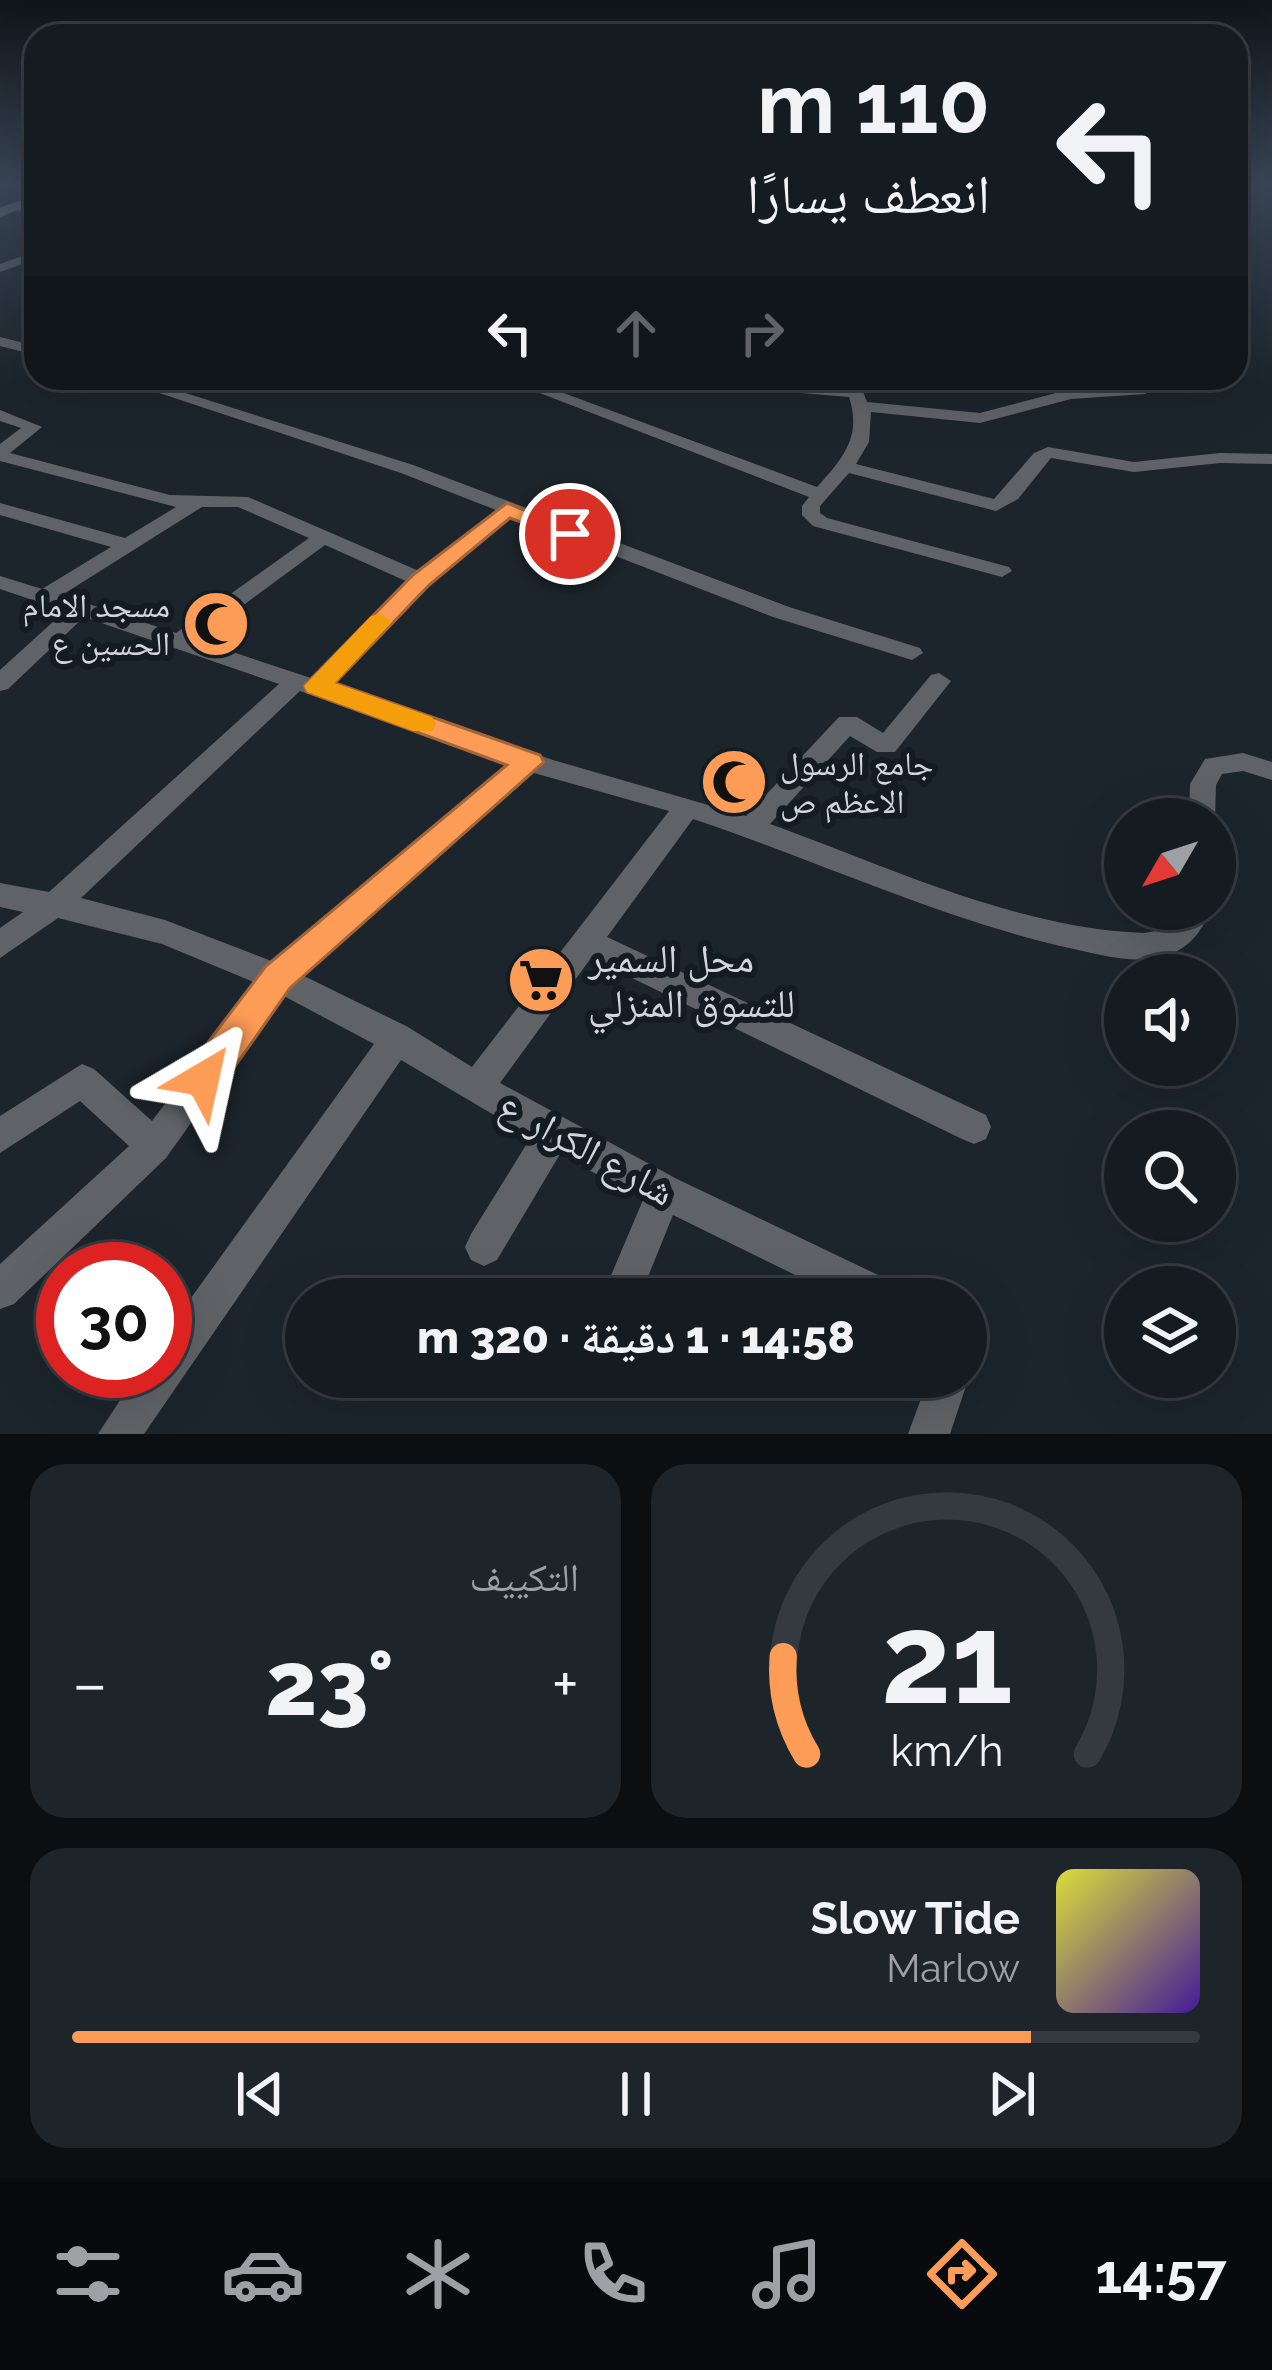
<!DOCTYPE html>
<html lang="ar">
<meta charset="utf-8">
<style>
body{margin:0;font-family:Raleway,"Noto Naskh Arabic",sans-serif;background:#1e252a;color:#f1f3f6;direction:rtl;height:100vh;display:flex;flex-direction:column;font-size:45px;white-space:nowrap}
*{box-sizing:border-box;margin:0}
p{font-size:39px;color:#9da1a5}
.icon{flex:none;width:66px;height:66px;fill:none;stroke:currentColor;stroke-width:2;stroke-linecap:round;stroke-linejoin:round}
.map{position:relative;height:1434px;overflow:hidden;direction:ltr}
.side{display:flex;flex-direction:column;gap:30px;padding:30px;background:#0c0f12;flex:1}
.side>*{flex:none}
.hud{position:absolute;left:24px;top:24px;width:1224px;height:366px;border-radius:36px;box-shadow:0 12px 48px #0002,0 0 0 3px #343a3f;direction:rtl;background:#151c21;color:#f1f3f6;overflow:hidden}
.needle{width:78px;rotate:231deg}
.tools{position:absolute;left:1104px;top:798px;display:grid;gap:24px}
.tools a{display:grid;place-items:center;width:132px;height:132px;border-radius:50%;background:#151c21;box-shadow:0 12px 48px #0002,0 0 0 3px #343a3f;font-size:60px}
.speed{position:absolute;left:36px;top:1242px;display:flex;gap:24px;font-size:60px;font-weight:700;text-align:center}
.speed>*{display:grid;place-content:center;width:156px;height:156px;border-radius:50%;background:#151c21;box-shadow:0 12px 48px #0002,0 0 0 3px #343a3f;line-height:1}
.speed .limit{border:18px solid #d22;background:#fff;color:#111}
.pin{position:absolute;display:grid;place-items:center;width:102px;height:102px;color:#fff;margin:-51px;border:6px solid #fff;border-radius:50%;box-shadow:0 3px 12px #0007}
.me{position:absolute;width:132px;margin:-66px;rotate:36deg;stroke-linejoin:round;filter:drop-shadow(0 0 9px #0008)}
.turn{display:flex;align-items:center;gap:42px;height:252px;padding:0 60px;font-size:54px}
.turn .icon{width:156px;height:156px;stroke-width:2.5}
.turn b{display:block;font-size:84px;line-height:102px}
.lanes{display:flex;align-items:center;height:114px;padding:0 60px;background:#0003;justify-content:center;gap:60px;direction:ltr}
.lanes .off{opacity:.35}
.big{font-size:90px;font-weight:800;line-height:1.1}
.side .card{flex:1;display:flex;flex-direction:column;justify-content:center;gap:18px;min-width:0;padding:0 42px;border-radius:36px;background:#1e252a}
.side .dial{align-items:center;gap:0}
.dial svg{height:312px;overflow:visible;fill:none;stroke:#343a3f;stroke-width:7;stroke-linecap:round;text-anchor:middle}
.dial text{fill:#f1f3f6;stroke:none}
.song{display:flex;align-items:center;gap:36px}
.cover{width:144px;height:144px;border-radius:18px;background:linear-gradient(135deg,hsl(60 70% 55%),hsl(260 70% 35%))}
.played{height:12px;border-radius:6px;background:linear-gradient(90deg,#fd9c56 85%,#343a3f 85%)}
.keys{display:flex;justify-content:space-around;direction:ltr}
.heat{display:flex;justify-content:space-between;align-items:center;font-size:66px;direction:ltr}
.side .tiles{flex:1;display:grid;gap:30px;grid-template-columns:1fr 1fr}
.card:last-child{grid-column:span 2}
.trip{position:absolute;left:285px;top:1278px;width:702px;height:120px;border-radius:60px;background:#151c21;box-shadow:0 12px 48px #0002,0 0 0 3px #343a3f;font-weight:800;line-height:120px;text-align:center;direction:rtl}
.menu{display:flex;height:192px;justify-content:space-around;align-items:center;background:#080b0d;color:#9da1a5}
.menu .icon{width:84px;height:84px}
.menu .active{color:#fd9c56}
.menu b{font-size:54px;color:#f1f3f6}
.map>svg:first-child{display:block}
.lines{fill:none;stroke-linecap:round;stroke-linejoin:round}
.street{fill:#5f6367;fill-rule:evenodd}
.primary{fill:#99a3aa;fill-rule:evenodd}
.route{fill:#fd9c56;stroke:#a46538;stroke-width:3}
.slow{fill:#f59e0b}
.labels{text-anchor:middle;stroke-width:12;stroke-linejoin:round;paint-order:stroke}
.poi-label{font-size:33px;fill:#d0d6da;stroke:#131c22;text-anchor:end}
.near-poi-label{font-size:39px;fill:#d0d6da;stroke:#131c22;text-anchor:start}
.near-street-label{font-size:39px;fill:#d0d6da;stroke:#131c22}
</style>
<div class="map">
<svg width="1272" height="1434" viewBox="0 0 1272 1434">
<rect width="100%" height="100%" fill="#1c252c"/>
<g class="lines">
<path class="street" d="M13,205L36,209V215L9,210Z
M36,251V259L0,272V264Z
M0,337L36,346V355L0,346Z
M114,378H138L413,465L789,607L920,648L923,653L912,660L773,617L512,516L428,584L331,685L553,760L746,816L839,717H857L883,733L931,675L939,673L951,681L895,752H877L850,736L770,824C890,867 1015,928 1144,933L1162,930L1183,909H1211C1200,937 1183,955 1151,959C1123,962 1088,952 1060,946C934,916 816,860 693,819L607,937L986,1115L991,1127L986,1139L974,1144L962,1139L591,958L500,1083L677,1179L899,1285L904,1299H844L673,1215L639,1299H601L643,1200L560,1154L497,1260L484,1266L471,1260L465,1247L471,1234L531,1137L401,1060L144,1434H98L139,1371H165V1334L374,1044L282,995L166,1158L14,1304L0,1309V1264L129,1146L80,1101L0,1153V1116L82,1064L94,1069L152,1121L256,983L162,944L58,918L0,958V928L23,912L0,907V883L49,892L279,684L84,617L8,689L0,691V670L65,611L0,589V576L42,589L111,547L0,515V503L125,538L176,507L0,461V444L21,428L0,421V410L42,427L10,453L170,495L248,497L419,571L496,510L401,473ZM202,507H238L309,538L176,633L62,595ZM325,545L408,582L311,678L196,640ZM300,691L510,765L274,962L165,920L81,898ZM534,773L669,811L472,1067L408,1027L302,975Z
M501,378H523L817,487C843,458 862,437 849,397L801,393L789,378H805L812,385L862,389L867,402L980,413L1071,389L1151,386L1153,389L1145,394L1071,399L980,423L871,412L869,442L856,464L994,499L1034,453L1048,447L1134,462L1220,453L1272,454V464L1220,463L1134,472L1051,458L1018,499L996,511L849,473L820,506V513L827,518L1009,567L1012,571L1002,577L813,526L802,515V506L809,497Z
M1243,753L1272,762V780L1243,771L1222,774L1216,785L1215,819H1189L1190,784L1205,759Z
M966,1369L969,1377L950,1434H908L929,1377H966Z"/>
<path class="primary" d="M36,194V203L0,217V208Z"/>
</g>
<linearGradient id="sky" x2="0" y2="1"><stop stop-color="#0f1418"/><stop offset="0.48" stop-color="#3a4656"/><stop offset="1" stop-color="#3a4656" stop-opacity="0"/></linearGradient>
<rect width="1272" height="384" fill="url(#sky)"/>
<path class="route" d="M507,503L581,534L570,540L510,518L429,585L335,683L540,755L544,762L290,988L217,1092L203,1097L190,1092L185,1079L190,1066L266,966L507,765L307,692L304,686L413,575Z"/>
<path class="slow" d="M380,614L392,622L335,683L432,717L436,724L432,731H413L307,692L304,686L371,616Z"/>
<defs>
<symbol id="mosque-disc" viewBox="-11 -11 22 22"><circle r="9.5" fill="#fd9c56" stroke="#131c22"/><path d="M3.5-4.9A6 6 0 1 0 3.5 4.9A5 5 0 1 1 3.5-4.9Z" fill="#111"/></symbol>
<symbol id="supermarket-disc" viewBox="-11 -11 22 22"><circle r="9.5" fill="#fd9c56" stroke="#131c22"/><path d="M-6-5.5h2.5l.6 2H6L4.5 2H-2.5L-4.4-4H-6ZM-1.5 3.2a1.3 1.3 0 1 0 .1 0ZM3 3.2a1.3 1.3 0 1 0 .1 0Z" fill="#111"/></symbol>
</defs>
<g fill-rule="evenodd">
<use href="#mosque-disc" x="178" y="586" width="76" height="76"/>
<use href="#mosque-disc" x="696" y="744" width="76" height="76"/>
<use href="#supermarket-disc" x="503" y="942" width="76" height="76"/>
</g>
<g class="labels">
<g class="poi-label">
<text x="170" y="617">مسجد الامام<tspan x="170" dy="38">الحسين ع</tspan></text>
<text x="780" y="775" text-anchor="start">جامع الرسول<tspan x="780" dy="38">الاعظم ص</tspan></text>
</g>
<g class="near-poi-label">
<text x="588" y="972">محل السمير<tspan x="588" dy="45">للتسوق المنزلي</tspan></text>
</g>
<g class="near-street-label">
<text transform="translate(587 1148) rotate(29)" y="14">شارع الكرار ع</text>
</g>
</g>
</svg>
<div class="tools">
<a><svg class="needle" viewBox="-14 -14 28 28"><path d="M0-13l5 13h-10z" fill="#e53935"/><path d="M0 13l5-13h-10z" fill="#9da1a5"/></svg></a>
<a><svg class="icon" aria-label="sound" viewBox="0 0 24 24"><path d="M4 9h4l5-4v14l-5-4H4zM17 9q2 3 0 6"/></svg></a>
<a><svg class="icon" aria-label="search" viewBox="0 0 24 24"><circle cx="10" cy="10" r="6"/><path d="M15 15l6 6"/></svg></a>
<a><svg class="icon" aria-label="layers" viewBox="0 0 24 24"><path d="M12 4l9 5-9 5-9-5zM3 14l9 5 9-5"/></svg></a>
</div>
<div class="speed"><div class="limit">30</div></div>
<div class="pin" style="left:570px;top:534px;background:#d93025"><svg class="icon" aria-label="arrive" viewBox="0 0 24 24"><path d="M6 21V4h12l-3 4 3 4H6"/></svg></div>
<svg class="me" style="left:203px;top:1079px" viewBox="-20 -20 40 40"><path d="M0-17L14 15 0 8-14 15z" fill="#fd9c56" stroke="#fff" stroke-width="4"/></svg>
<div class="trip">14:58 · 1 دقيقة · 320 m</div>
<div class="hud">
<div class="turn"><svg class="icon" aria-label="left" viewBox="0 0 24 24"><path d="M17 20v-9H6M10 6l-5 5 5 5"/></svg><div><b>110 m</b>انعطف يسارًا</div></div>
<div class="lanes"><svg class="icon" aria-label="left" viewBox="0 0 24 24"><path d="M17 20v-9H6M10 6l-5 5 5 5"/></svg><svg class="icon off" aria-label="ahead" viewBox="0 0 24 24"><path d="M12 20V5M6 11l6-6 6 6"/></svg><svg class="icon off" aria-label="right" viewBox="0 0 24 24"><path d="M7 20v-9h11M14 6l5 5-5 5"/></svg></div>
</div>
</div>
<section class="side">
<div class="tiles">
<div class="card dial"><svg viewBox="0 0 100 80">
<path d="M14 69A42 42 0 1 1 86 69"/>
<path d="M14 69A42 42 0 0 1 8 44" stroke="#fd9c56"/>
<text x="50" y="56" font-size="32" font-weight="700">21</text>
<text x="50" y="72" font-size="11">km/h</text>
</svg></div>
<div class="card"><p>التكييف</p>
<div class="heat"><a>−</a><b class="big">23°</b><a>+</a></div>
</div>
<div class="card">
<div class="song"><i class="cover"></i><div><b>Slow Tide</b><p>Marlow</p></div></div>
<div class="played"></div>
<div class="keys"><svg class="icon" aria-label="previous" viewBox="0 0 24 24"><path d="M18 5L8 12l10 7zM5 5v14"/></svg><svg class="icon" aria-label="pause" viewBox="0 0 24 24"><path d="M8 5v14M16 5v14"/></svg><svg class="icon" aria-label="next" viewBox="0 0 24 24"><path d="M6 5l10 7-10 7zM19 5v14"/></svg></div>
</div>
</div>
</section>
<nav class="menu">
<b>14:57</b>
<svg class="icon active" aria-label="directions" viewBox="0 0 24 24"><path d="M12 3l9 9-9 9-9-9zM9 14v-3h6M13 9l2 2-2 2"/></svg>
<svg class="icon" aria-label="music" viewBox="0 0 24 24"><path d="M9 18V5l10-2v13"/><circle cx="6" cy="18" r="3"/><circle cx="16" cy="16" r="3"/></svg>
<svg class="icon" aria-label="phone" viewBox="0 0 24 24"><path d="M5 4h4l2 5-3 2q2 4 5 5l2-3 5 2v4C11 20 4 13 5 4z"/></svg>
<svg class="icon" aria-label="climate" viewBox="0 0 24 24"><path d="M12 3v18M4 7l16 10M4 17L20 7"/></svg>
<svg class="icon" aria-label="car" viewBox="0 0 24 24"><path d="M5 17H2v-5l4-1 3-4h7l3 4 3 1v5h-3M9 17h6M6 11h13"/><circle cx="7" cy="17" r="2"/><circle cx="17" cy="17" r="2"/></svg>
<svg class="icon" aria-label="filters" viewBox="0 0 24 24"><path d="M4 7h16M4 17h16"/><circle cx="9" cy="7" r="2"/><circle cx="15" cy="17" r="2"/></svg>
</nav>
